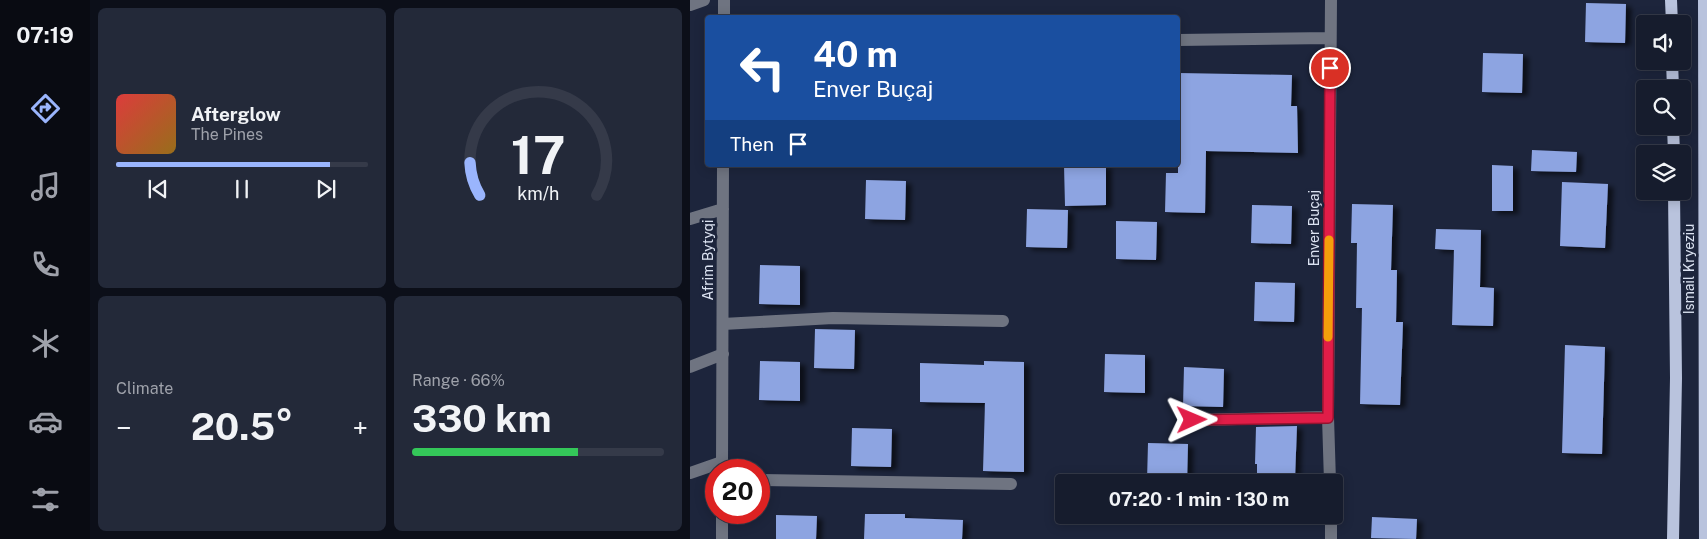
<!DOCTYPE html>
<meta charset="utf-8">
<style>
body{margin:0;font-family:"Public Sans",sans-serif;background:#232939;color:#f1f3f6;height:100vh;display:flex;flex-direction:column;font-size:19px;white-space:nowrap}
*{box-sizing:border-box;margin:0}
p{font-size:16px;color:#9ea1aa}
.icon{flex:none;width:28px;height:28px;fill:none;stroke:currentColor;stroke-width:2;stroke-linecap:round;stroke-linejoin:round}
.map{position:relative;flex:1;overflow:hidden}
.drawer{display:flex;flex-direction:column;gap:8px;padding:8px;background:#0c0f19;width:600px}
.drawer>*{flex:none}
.banner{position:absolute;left:15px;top:15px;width:475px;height:152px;border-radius:5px;box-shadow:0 2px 12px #0003,0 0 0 1px #353a49;background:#1a4fa0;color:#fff;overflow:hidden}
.tools{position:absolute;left:946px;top:15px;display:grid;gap:10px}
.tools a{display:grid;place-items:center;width:55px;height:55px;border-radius:5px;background:#161c2d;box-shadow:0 2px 12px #0003,0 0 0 1px #353a49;font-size:25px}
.speed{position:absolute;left:15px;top:459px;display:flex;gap:10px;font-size:25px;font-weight:700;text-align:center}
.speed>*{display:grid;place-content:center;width:65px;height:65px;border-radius:50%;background:#161c2d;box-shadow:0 2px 12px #0003,0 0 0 1px #353a49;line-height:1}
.speed .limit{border:8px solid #d22;background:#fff;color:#111}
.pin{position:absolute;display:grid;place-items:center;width:42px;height:42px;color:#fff;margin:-21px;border:2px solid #fff;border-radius:50%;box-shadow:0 1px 5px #0007}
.me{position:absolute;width:55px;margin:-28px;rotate:89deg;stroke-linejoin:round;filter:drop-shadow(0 0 4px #0008)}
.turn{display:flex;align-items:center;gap:18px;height:105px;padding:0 25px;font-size:22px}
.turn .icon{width:65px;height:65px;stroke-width:2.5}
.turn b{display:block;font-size:35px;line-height:42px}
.then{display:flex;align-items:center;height:48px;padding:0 25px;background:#0003;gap:10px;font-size:19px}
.big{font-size:38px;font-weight:700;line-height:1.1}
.drawer .tile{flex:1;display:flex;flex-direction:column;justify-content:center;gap:8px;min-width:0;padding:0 18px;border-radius:8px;background:#232939}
.drawer .dial{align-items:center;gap:0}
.dial svg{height:130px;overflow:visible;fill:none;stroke:#353a49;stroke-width:7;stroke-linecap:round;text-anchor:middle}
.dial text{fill:#f1f3f6;stroke:none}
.song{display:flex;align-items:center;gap:15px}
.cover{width:60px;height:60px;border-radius:8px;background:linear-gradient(135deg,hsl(0 70% 55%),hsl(40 70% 35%))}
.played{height:5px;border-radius:2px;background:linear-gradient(90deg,#9ab5fd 85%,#353a49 85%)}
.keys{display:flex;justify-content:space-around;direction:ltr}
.heat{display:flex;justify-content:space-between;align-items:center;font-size:28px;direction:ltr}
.charge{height:8px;border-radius:4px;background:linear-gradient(90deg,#34c759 66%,#353a49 0)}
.drawer .tiles{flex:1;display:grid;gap:8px;grid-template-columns:repeat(2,1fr)}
.trip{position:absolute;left:365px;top:474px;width:288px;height:50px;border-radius:5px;background:#161c2d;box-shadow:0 2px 12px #0003,0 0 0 1px #353a49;font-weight:700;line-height:50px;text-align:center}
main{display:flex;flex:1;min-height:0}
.tab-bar{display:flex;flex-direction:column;width:90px;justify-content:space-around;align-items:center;background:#090b12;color:#9ea1aa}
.tab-bar .icon{width:35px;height:35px}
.tab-bar .on{color:#9ab5fd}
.tab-bar b{font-size:22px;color:#f1f3f6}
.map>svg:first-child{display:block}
.building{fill:#8da4e1;filter:url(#shadow)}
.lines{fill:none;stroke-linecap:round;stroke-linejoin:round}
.minor{stroke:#6f7481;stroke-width:12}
.major{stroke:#b9c3dd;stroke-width:12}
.route-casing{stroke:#92132f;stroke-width:12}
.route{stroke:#e11d48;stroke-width:9}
.slow{stroke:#f59e0b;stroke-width:9}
.labels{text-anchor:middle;stroke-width:5;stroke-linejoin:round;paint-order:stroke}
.street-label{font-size:14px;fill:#dce3f2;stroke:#1d253c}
</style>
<main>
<nav class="tab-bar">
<b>07:19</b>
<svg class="icon on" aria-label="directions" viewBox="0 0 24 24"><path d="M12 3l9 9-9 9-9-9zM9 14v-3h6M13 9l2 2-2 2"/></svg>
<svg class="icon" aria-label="music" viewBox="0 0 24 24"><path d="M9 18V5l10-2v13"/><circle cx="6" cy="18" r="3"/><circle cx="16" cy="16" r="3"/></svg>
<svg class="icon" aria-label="phone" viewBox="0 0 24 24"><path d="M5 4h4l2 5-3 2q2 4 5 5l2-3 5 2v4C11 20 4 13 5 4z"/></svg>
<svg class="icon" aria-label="climate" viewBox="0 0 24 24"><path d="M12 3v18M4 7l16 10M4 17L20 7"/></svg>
<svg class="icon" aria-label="car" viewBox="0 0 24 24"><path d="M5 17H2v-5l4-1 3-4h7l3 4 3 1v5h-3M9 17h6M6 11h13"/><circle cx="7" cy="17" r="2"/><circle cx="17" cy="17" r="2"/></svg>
<svg class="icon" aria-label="filters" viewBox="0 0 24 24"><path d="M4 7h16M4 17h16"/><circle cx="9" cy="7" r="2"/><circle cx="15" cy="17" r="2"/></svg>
</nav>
<section class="drawer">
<div class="tiles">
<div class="tile">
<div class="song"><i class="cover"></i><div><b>Afterglow</b><p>The Pines</p></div></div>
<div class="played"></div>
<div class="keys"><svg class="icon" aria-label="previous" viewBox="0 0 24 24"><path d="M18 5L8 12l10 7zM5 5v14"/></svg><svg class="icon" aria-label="pause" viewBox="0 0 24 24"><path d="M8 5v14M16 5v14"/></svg><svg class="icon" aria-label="next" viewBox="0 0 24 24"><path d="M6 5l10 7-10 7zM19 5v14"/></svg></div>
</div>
<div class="tile dial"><svg viewBox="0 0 100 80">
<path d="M14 69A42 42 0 1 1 86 69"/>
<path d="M14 69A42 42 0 0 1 8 49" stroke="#9ab5fd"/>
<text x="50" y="56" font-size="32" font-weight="700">17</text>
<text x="50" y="72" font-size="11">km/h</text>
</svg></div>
<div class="tile"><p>Climate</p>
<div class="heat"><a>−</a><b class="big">20.5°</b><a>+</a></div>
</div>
<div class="tile"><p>Range · 66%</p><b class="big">330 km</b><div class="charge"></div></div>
</div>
</section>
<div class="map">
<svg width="1017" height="539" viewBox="0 0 1017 539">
<defs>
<filter id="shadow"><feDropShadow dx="5.5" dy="3" stdDeviation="2.5" flood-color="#0009"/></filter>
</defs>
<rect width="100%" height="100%" fill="#1d253c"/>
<path class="building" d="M896,3L936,4L935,43L895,42Z
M793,53L833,54L832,93L792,92Z
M488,73L602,75L601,106H607L608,153L516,151L515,213L475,212L476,173H488Z
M842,150L887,152L886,172L841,171Z
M374,165H416V205L375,206Z
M802,165L823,166V211H802Z
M176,180L216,181L215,220L175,219Z
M872,182L918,184L915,248L870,246Z
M662,204L703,205L701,270H707L706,322H713L710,405L670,404L672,308H666L667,243H661Z
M562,205L602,206L601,244L561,243Z
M337,209L378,210L377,248L336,247Z
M426,221L467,222L466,260L426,259Z
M746,229L791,230L790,287L804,288L803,326L762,325L764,250L745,249Z
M70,265L110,266V305L69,304Z
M565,282L605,283L604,322L564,321Z
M125,329L165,330L164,369L124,368Z
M875,345L915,347L912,454L872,453Z
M415,354L455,355V393L414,392Z
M70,361L110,362V401L69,400Z
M294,361L334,362V472L293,471L295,403L230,402V363L294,365Z
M494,367L534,369L533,407L493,406Z
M607,426L605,478H607V482H567V464H565L566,427Z
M162,428L202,429L201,467L161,466Z
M458,443L498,444L497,482L457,481Z
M175,514H215V518L273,520L272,539H174Z
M86,515L127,516L126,539H86Z
M682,517L727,519L726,539L681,538Z"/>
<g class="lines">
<path class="minor" d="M0,5L14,0
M34,18V0
M488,40L640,38
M0,219L33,209
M33,324L143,318L313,321
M0,367L33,354
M503,420L638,417
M32,470L33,165
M0,473L32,462
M69,480L321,484
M640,482L638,417L641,0
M641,515V539
M32,539V512"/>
<path class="major" d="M981,0L982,24
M1014,0L1015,539
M982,61L983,89
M983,126L984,154
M983,539L986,378L984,191"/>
</g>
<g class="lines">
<defs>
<path id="route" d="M502,420L638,418L640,68"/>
</defs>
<use href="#route" class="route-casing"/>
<use href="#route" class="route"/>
<path class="slow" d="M638,337L639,240"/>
</g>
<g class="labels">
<g class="street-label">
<text transform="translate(624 228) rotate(-90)" y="5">Enver Buçaj</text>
<text transform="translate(18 260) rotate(-90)" y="5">Afrim Bytyqi</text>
<text transform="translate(999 269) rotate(-90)" y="5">Ismail Kryeziu</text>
</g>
</g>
</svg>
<div class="tools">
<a><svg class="icon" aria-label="sound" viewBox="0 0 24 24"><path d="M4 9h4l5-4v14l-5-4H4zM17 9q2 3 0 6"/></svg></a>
<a><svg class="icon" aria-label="search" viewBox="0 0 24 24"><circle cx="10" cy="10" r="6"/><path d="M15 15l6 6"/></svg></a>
<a><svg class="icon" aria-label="layers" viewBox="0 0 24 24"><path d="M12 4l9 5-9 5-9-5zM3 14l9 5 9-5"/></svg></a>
</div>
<div class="speed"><div class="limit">20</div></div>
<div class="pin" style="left:640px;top:68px;background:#d93025"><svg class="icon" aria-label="arrive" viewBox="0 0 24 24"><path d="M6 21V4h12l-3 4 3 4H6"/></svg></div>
<svg class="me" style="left:502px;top:420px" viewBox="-20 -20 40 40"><path d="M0-17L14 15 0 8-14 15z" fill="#e11d48" stroke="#fff" stroke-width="4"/></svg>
<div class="trip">07:20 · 1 min · 130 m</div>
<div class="banner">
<div class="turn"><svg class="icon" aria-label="left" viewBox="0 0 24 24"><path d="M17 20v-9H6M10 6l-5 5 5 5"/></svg><div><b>40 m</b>Enver Buçaj</div></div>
<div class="then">Then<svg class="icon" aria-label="arrive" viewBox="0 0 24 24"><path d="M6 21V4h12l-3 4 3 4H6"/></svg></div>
</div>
</div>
</main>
